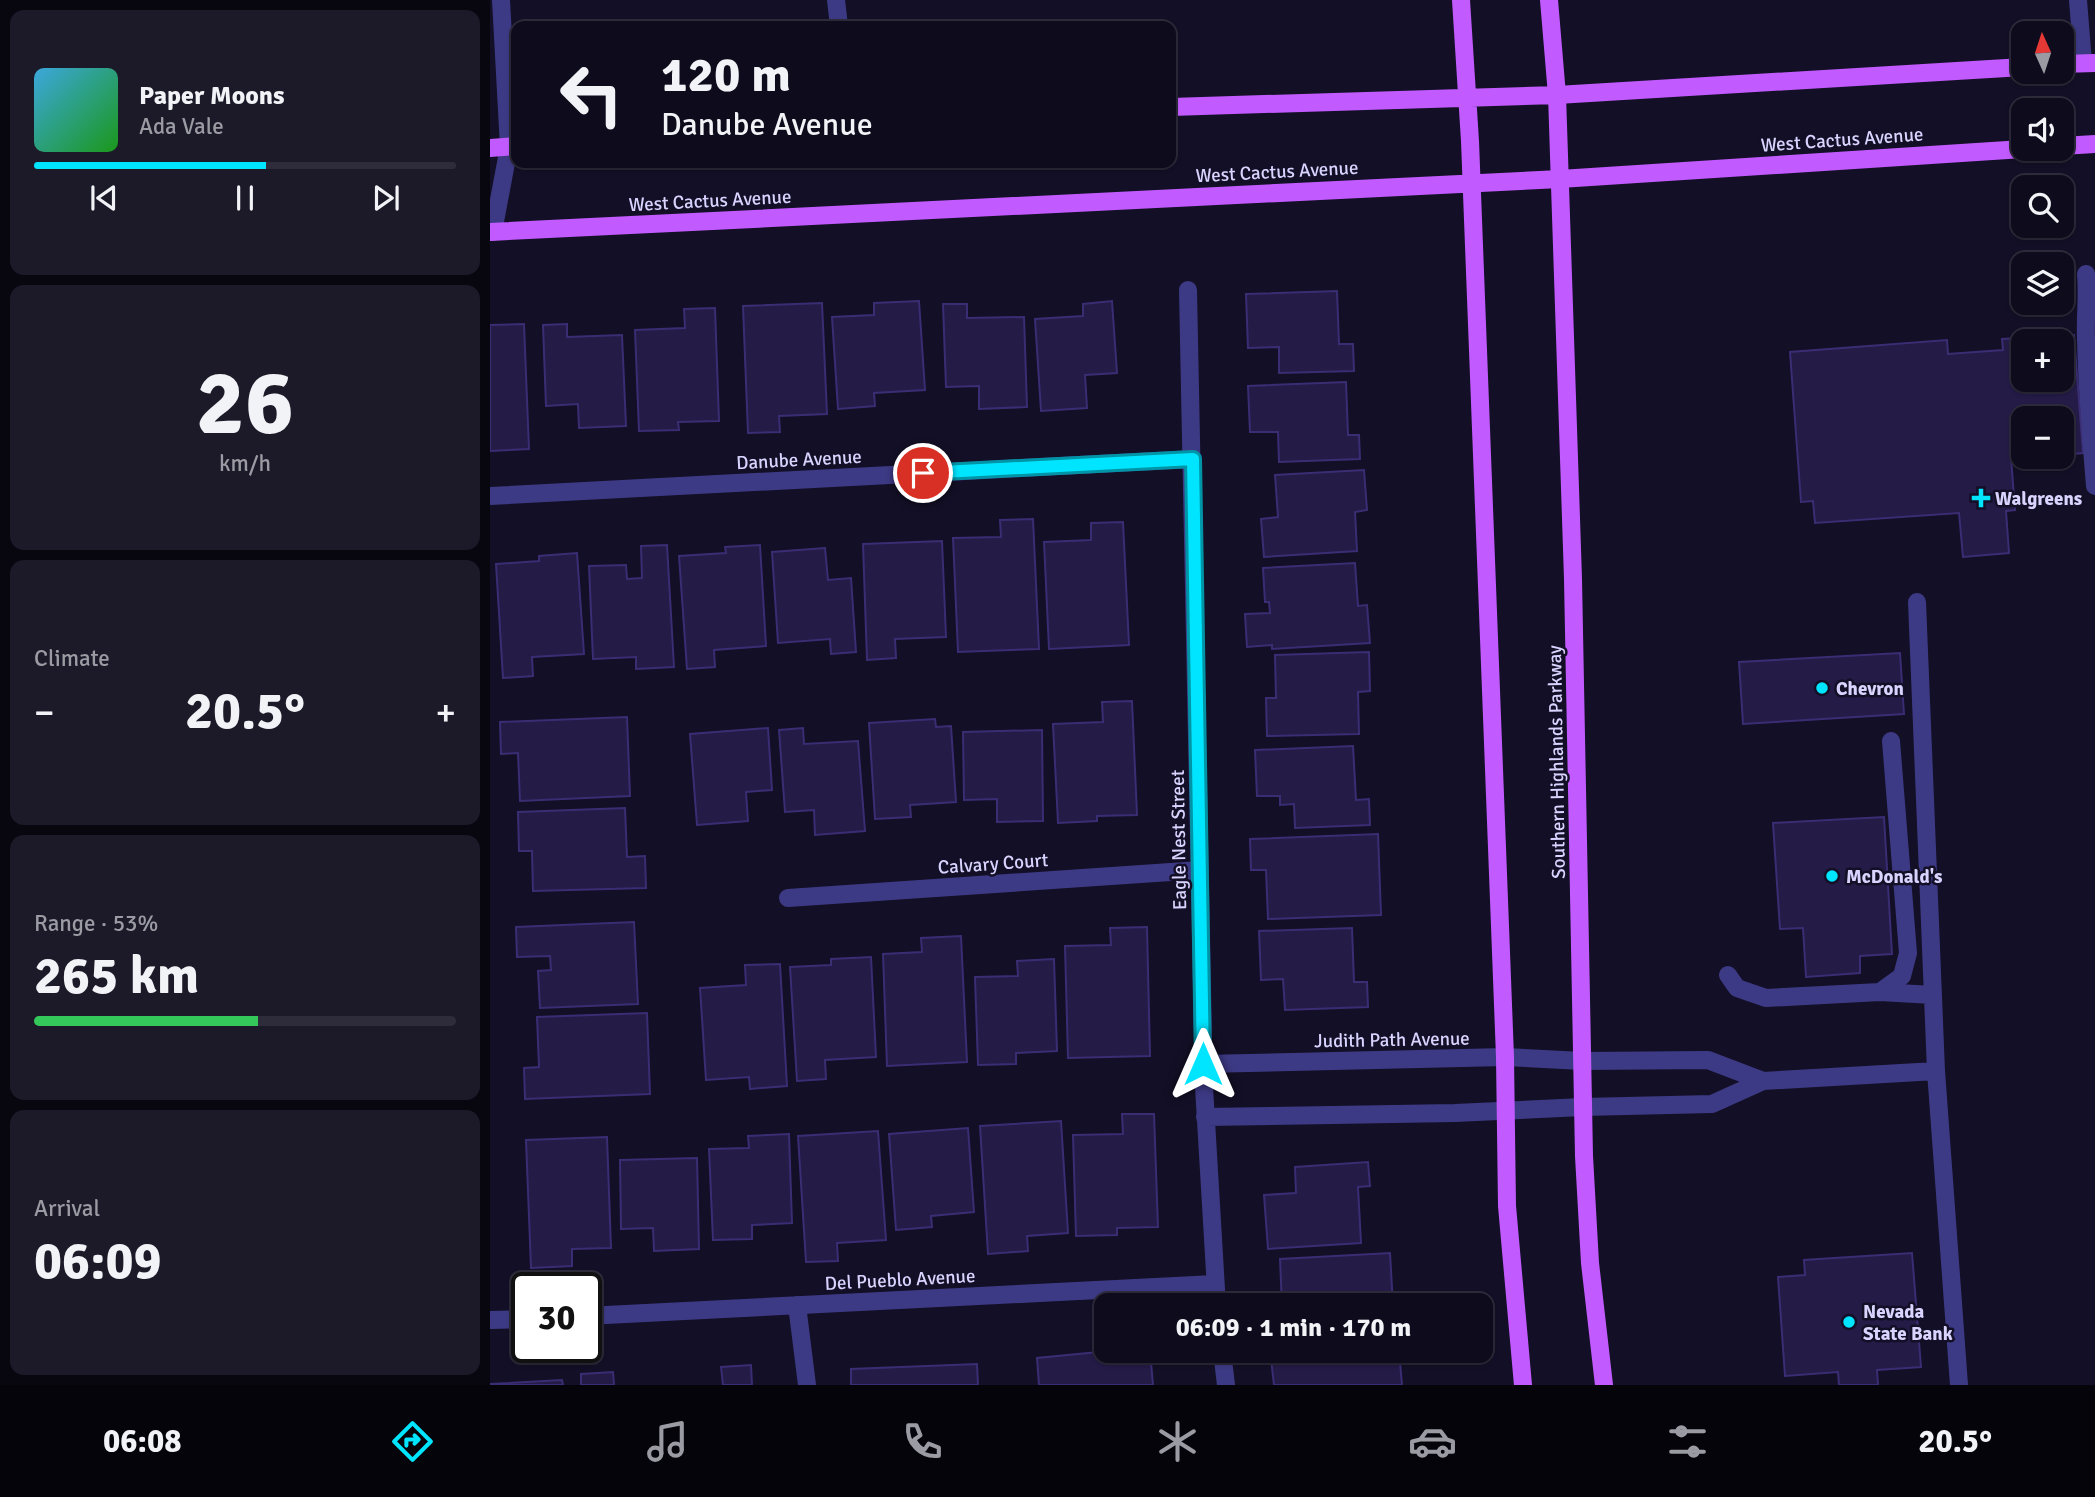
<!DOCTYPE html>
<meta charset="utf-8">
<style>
body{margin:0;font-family:Signika,sans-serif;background:#1c1929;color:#f1f3f6;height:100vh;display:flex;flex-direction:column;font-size:26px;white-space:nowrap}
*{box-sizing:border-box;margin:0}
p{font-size:23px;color:#9b9ba3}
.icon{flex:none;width:38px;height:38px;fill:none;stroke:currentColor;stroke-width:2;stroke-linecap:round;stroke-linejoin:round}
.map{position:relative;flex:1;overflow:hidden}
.drawer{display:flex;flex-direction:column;gap:10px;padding:10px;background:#08060f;width:490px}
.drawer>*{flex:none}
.banner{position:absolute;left:21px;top:21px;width:665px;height:147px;border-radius:14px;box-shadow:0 2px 5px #0004,0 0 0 2px #2e2b3b;background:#0e0b1c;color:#f1f3f6;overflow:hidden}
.needle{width:46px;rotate:357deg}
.buttons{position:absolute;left:1521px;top:21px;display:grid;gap:14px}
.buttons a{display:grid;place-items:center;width:63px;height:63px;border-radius:14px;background:#0e0b1c;box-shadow:0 2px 5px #0004,0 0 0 2px #2e2b3b;font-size:35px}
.speed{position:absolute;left:21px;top:1272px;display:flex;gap:14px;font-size:35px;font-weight:700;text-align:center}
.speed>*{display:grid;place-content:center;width:91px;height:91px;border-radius:50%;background:#0e0b1c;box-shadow:0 2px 5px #0004,0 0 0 2px #2e2b3b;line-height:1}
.speed .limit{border:4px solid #111;border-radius:10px;background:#fff;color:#111}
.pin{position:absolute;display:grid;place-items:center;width:60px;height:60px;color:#fff;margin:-30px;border:4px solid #fff;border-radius:50%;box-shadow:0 2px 7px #0007}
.me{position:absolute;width:77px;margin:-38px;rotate:0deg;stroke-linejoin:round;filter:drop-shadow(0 0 5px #0008)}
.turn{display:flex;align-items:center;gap:24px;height:147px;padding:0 35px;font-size:32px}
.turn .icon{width:91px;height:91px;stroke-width:2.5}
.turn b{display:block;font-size:49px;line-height:60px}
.big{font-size:52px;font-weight:700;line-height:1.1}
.drawer .tile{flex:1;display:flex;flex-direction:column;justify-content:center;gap:10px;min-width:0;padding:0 24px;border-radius:14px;background:#1c1929}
.drawer .dial{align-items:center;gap:0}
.dial b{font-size:91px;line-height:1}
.song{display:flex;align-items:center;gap:21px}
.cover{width:84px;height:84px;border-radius:10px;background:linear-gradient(135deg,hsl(200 70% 55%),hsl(120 70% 35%))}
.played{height:7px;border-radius:4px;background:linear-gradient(90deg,#00e5ff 55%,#2e2b3b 55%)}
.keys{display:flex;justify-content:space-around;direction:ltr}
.heat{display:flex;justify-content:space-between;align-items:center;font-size:38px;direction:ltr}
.charge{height:10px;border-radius:5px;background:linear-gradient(90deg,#34c759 53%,#2e2b3b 0)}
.trip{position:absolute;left:604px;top:1293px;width:399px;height:70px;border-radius:14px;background:#0e0b1c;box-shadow:0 2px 5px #0004,0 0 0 2px #2e2b3b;font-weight:700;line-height:70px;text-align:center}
.dock{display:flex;height:112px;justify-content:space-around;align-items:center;background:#06040b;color:#9b9ba3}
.dock .icon{width:49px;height:49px}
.dock .on{color:#00e5ff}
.dock b{font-size:32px;color:#f1f3f6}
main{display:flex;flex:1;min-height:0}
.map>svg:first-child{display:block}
.building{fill:#241b47;stroke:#3b2d73;stroke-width:2;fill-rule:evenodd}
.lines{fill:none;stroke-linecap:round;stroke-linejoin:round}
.lane{stroke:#3d3a85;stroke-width:18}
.street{stroke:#3d3a85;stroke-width:18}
.primary{stroke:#c25bff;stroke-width:18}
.route-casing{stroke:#0095a6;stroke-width:18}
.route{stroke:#00e5ff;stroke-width:12}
.poi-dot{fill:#00e5ff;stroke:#130f26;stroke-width:2.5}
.labels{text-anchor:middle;stroke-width:5;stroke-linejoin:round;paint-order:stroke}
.street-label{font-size:19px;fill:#d9d4ff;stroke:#130f26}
.poi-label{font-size:19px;font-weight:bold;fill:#d9d4ff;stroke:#130f26;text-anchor:start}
</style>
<main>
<section class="drawer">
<div class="tile">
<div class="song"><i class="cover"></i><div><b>Paper Moons</b><p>Ada Vale</p></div></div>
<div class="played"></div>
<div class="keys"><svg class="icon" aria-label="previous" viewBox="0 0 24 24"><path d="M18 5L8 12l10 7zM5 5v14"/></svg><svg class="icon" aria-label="pause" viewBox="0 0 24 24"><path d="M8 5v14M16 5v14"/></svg><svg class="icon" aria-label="next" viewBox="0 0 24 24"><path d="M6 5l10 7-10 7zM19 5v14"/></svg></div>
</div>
<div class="tile dial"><b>26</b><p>km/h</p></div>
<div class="tile"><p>Climate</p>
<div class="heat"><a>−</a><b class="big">20.5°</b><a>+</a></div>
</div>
<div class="tile"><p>Range · 53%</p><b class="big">265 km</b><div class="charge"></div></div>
<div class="tile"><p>Arrival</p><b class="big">06:09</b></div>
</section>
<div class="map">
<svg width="1605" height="1385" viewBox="0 0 1605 1385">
<rect width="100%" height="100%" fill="#130f26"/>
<path class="building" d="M847,291L849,344H863L864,371L789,373V347L758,348L756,294Z
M429,301L435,390L384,393L385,406L348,409L342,317L384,315V303Z
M622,301L627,373L595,375L597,408L551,411L545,319L593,316V304Z
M332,303L337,414L289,416L290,432L258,433L253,306Z
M453,304H477V318L534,317L537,407L489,409V386L456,387Z
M225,308L229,421L188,422L189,430L149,431L145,330L195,328L194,309Z
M34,324L39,449L0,451V325Z
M77,324V337L132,335L136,426L89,428L88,404L56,406L53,325Z
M1584,335L1593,453L1572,455V418H1533V442L1520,444L1525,510L1516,511L1519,553L1473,557L1469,513L1325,523L1323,501L1311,502L1300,352L1457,340L1458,354L1513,350L1512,339ZM1533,341H1572V380H1533Z
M856,382L858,435H869L870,459L789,462L788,432H760L758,386Z
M874,470L877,510L865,512L867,551L774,557L771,519L788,517L785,475Z
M543,519L549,649L468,652L463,538L511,537L510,520Z
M633,522L639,645L559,649L554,542L601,540V523Z
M452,541L456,637L405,639L406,658L377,660L373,544Z
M177,545L184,667L146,669V657L103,659L99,566L136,565L137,579L152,578L151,546Z
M270,545L276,646L224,650L225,667L197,669L189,556L236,553L235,547Z
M335,548L338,580L361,578L366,652L341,654L340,639L288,643L282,552Z
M87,553L94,654L42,657L43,676L13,678L6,564L49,561V556Z
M865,563L868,606L877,605L880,643L782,649V645L757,647L755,614L780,613L779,602H775L773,568Z
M879,652L880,691L868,692L869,734L777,736L776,698H786L785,655Z
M1410,653L1414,714L1253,724L1249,662Z
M642,701L647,815L607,816V821L568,823L563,724L613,722L612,702Z
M137,717L140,796L30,801L28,753L11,754L10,722Z
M445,719L446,727L461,726L466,802L420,805L421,817L385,819L379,723Z
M278,728L282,790L256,792L258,821L207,825L200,734Z
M313,728L314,744L368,741L375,831L325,835L324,810L295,812L289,730Z
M552,730L553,821L507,822V799L474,800L473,732Z
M863,746L866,800L879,799L880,825L805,828L804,804L790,805V796H767L765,750Z
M135,808L137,857L155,856L156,888L43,891L42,851H29L28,812Z
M1394,817L1402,954L1370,956V973L1316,977L1313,928L1290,929L1283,823Z
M888,834L891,915L778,919L776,870H761L760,839Z
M144,922L148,1004L50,1008L48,971L61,970L60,956L27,957L26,927Z
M657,927L660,1056L578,1058L575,946L621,945L620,928Z
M862,928L864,982H877L878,1007L795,1010L793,979L771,980L769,931Z
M471,936L477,1062L397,1066L393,954L432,952L431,938Z
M381,957L386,1057L335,1060L336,1079L307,1081L300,967L341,965V959Z
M564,959L567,1051L526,1053V1064L488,1065L485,977L528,976L527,961Z
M290,964L297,1086L260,1089L259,1077L216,1080L210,988L256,985L255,965Z
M157,1013L160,1094L35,1099L34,1068L49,1067L47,1017Z
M632,1114H664L668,1227L627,1228V1235L586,1236L583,1135L633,1134Z
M571,1121L578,1233L537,1236L538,1251L498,1254L490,1126Z
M478,1128L484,1212L441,1216L442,1227L406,1230L399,1134Z
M388,1131L396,1240L347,1243L348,1261L316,1262L308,1136Z
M299,1134L302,1223L262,1225V1239L223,1240L219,1149L259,1148L258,1136Z
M117,1137L121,1248L82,1249V1266L41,1268L36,1140Z
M207,1158L209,1249L164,1251L163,1228L131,1229L130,1160Z
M878,1162L880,1186L868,1187L871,1243L778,1249L774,1195L806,1193L805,1167Z
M900,1253L903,1306H792L790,1259Z
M1422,1253L1431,1367L1387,1370L1388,1385H1349L1348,1372L1295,1376L1288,1277L1315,1275L1314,1260Z
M619,1351H660L663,1385H549L547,1358Z
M875,1351H909L912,1385H784L781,1359Z
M487,1364L488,1385H361V1369Z
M261,1365L262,1385H233L231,1367Z
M123,1372L124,1385H91V1374Z
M72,1380L73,1385H0V1384Z"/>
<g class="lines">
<path class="lane" d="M1588,0L1593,63
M1596,274C1598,297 1595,317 1596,339C1597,388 1601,437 1605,486
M1427,602L1446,1071L1469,1385
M1238,975L1247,988L1276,998L1390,992L1443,995
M1390,992L1412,976L1418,953L1401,741
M1092,1061L1218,1060L1273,1081
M1093,1107L1222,1104L1273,1081L1446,1071"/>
<path class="street" d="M346,0L349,26
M3,232L19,147L11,0
M698,290L714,1087L727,1306
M0,496L703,459
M298,898L710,870
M713,1064L1015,1057L1092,1061
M715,1117L965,1113L1093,1107
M307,1305L317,1385
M96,1316L725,1284
M0,1320L37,1319
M732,1351L736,1385"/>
<path class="primary" d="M971,0L980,141L1015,1057L1017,1206L1033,1385
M1059,0L1067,95L1083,579L1094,1156L1100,1263L1114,1385
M1572,64L1605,63
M681,107L1067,95L1533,67
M1572,146L1605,144
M0,148L26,146
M0,232L1070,179L1533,149"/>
</g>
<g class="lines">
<defs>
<path id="route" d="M433,473L703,459L713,1064"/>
</defs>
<use href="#route" class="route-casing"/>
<use href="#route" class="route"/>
</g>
<g class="poi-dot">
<path d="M1487.5 487.5h7v7h7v7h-7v7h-7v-7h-7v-7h7z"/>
<circle cx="1332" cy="688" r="7"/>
<circle cx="1342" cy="876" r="7"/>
<circle cx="1359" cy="1322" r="7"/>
</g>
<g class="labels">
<g class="street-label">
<text transform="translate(1352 139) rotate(-4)" y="7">West Cactus Avenue</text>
<text transform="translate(787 171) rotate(-3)" y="7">West Cactus Avenue</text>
<text transform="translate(220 200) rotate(-3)" y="7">West Cactus Avenue</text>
<text transform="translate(309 459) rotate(-3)" y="7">Danube Avenue</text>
<text transform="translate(1066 762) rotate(-91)" y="7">Southern Highlands Parkway</text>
<text transform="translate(688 840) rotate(-91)" y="7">Eagle Nest Street</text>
<text transform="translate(503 863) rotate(-4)" y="7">Calvary Court</text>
<text transform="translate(902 1039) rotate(-1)" y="7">Judith Path Avenue</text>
<text transform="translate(410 1279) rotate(-3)" y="7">Del Pueblo Avenue</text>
</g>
<g class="poi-label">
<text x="1505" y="505">Walgreens</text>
<text x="1346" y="695">Chevron</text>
<text x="1356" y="883">McDonald's</text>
<text x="1373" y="1318">Nevada<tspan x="1373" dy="22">State Bank</tspan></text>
</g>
</g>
</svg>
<div class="buttons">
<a><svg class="needle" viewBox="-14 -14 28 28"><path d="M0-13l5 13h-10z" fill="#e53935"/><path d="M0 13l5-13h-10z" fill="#9b9ba3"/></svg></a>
<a><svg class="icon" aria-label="sound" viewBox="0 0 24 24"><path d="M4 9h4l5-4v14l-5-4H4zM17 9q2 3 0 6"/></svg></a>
<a><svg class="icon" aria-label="search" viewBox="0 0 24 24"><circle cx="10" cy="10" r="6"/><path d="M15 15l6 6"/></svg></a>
<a><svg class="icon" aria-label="layers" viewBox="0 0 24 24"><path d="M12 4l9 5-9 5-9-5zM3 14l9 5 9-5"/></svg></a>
<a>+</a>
<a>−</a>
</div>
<div class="speed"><div class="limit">30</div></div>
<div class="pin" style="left:433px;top:473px;background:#d93025"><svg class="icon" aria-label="arrive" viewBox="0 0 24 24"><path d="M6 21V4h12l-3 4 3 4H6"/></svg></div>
<svg class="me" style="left:713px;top:1064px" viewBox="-20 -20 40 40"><path d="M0-17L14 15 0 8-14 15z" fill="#00e5ff" stroke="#fff" stroke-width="4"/></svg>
<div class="trip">06:09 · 1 min · 170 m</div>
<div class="banner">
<div class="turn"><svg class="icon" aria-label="left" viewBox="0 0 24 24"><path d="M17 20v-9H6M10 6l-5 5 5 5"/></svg><div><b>120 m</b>Danube Avenue</div></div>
</div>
</div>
</main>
<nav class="dock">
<b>06:08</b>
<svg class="icon on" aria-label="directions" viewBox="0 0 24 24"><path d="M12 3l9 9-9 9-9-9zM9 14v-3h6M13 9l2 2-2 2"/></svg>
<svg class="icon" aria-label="music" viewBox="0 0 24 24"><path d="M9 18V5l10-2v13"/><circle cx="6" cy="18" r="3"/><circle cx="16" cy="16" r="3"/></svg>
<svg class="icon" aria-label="phone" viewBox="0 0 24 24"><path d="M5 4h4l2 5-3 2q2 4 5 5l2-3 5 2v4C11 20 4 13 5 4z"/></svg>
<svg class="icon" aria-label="climate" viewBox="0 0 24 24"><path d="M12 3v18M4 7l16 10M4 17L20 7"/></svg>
<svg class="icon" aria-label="car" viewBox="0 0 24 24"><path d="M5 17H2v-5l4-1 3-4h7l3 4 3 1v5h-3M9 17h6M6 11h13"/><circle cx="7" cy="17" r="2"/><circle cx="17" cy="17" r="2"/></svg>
<svg class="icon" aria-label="filters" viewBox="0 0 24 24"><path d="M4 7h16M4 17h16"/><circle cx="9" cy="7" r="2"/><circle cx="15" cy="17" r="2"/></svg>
<b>20.5°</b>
</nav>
